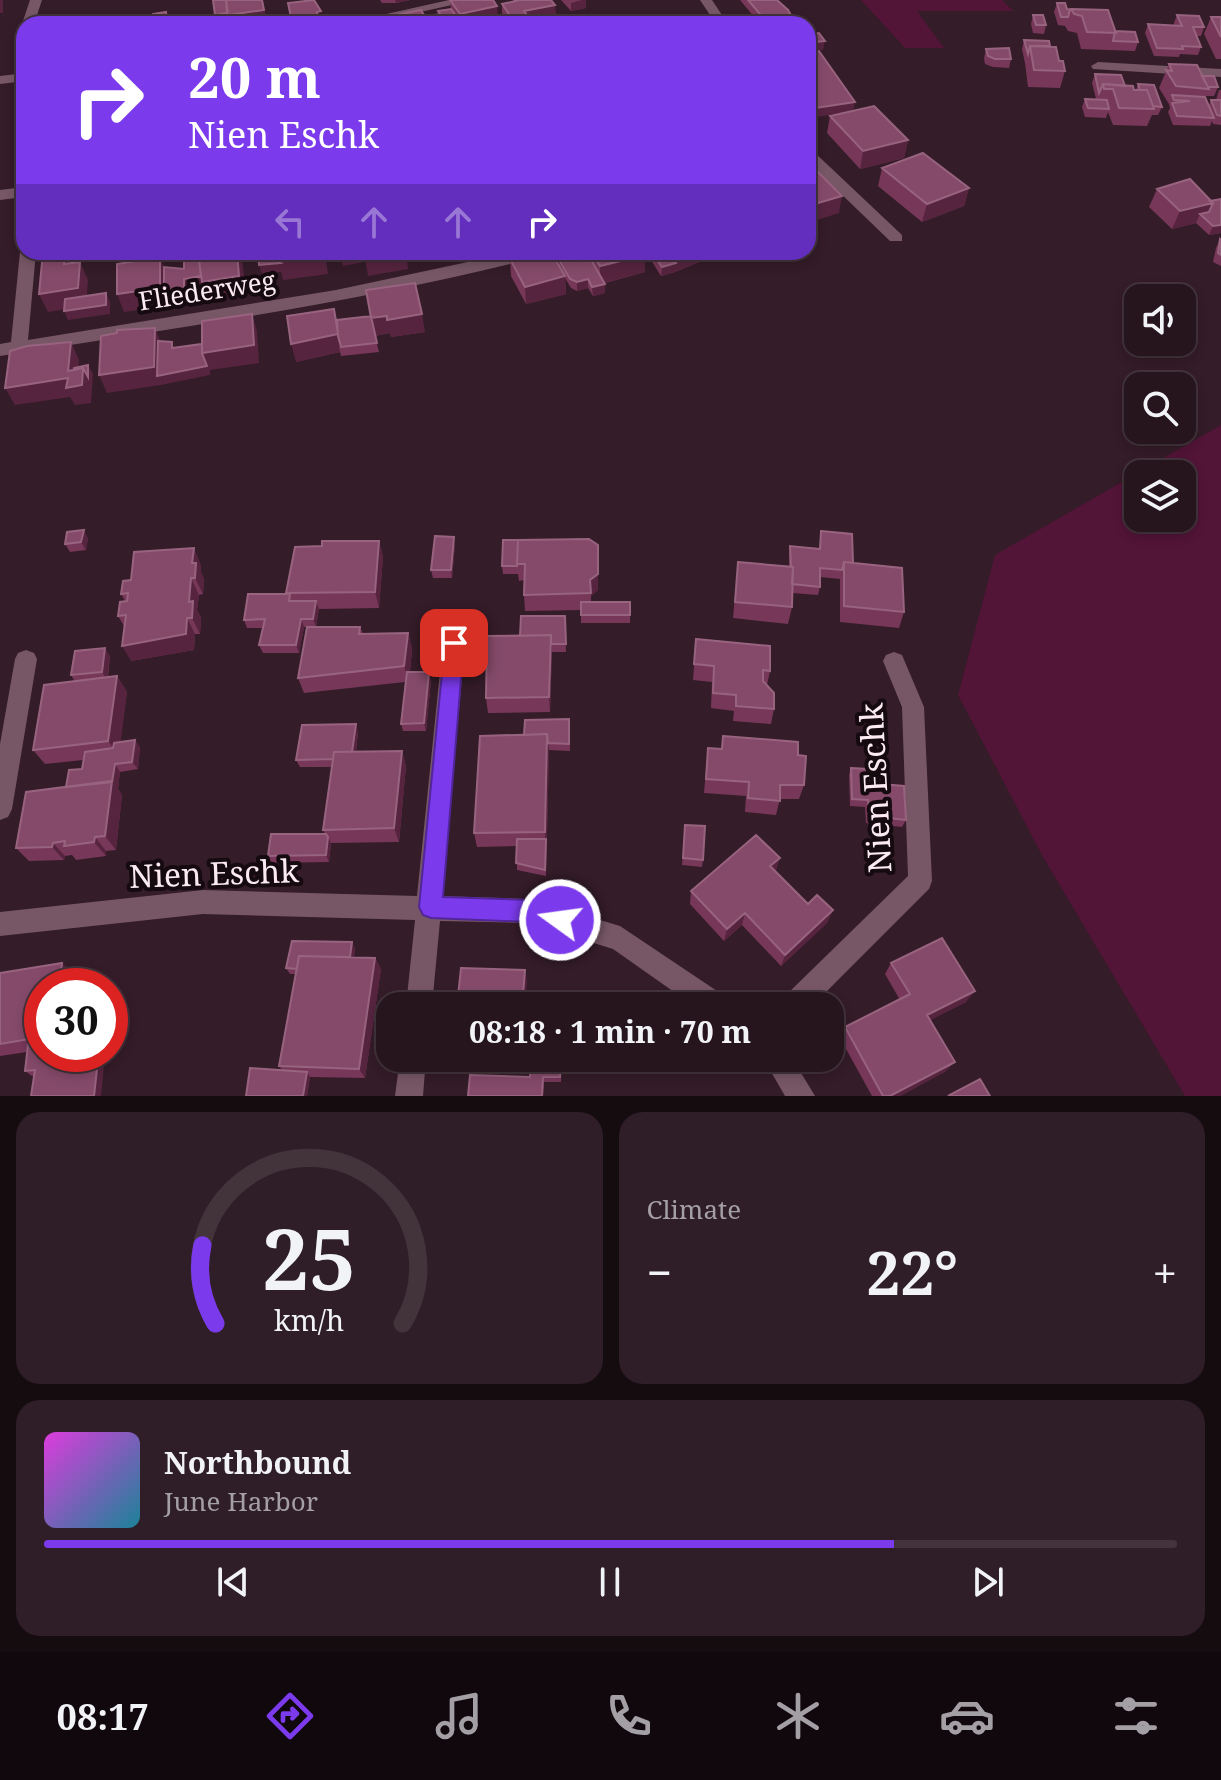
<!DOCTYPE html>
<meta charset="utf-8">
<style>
body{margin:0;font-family:"Noto Serif",serif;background:#2f1e27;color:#f1f3f6;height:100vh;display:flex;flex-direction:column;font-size:30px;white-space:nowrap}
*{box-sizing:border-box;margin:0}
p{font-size:26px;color:#a49fa4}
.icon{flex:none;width:44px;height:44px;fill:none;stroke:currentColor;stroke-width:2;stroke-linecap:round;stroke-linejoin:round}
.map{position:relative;height:1096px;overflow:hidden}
.side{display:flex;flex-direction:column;gap:16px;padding:16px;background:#150c10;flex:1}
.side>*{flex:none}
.guide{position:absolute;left:16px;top:16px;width:800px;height:244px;border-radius:24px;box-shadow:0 4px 12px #0003,0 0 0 2px #43343c;background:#7c3aed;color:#fff;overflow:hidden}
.buttons{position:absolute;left:1124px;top:284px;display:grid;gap:16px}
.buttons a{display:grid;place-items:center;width:72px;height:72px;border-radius:16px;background:#27151e;box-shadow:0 4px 12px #0003,0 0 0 2px #43343c;font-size:40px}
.speed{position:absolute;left:24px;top:968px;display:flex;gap:16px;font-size:40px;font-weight:700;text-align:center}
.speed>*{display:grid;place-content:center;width:104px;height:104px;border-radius:50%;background:#27151e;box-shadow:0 4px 12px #0003,0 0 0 2px #43343c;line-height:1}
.speed .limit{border:12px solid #d22;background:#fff;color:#111}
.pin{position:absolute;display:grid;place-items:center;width:68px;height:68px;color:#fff;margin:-34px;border-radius:16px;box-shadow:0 4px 12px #0006}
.me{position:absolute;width:88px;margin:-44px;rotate:284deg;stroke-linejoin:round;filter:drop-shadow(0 0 6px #0008)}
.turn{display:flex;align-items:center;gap:28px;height:168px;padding:0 40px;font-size:36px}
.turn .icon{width:104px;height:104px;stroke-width:2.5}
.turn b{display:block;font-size:56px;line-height:68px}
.lanes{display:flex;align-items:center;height:76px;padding:0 40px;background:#0003;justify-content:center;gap:40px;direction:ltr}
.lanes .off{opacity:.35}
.big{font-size:60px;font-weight:700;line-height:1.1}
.side .card{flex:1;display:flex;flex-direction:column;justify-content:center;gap:12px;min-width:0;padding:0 28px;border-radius:24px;background:#2f1e27}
.side .dial{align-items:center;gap:0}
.dial svg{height:208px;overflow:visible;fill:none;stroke:#43343c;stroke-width:7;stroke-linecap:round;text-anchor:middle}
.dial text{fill:#f1f3f6;stroke:none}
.song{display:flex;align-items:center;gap:24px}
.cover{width:96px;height:96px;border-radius:12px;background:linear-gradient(135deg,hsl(300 70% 55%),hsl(190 70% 35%))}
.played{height:8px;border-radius:4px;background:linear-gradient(90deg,#7c3aed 75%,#43343c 75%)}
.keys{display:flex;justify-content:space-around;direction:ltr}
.heat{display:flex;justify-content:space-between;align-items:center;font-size:44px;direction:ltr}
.side .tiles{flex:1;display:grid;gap:16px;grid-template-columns:1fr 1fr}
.card:last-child{grid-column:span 2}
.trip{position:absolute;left:376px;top:992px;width:468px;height:80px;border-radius:24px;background:#27151e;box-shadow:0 4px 12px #0003,0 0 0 2px #43343c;font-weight:700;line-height:80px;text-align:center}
.menu{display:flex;height:128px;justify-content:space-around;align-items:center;background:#10080c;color:#a49fa4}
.menu .icon{width:56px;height:56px}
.menu .current{color:#7c3aed}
.menu b{font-size:36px;color:#f1f3f6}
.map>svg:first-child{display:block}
.green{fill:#521437;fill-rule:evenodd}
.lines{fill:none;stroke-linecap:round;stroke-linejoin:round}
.minor{fill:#775766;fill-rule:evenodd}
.wall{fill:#773759}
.shaded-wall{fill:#56243f}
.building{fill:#854a6a;stroke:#98637f;stroke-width:2}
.route{fill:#7c3aed;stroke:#51269a;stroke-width:2}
.labels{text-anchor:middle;stroke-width:8;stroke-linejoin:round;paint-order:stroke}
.street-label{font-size:26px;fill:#fbeaf1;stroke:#150a0f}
.near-street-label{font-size:32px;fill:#fbeaf1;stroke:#150a0f}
</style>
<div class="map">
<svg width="1221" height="1096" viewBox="0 0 1221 1096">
<rect width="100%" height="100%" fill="#341c28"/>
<path class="green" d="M861,0H1002L1013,11H917L944,48H905Z
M1221,425V1096H1185L1043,857L958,695L995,555ZM1138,474H1182V518H1138Z"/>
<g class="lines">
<path class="minor" d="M30,0H42L34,24H24V27L22,24Z
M449,0H475L365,24L355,21Z
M700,0H712L728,24H716Z
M24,62V99L17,95V82L0,84V76L17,74V66Z
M1098,62L1221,69V77L1093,69L1091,66Z
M808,150L813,151L902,235V241H890L808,162Z
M24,187V197L0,200V190Z
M24,248V252H36L28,340L336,290L515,252H544L542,256C364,302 181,327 0,356V344L11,342L20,252Z
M454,634L462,637L465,643L442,896L530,899L620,926L726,997L730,1006H694L613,949L530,923L440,921L432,1006H406L415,920L203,914L0,936V912L203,890L417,896L443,643L446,637Z
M26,650L34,653L37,659L12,809L8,817L0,820V744L15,659L18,653Z
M894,652L902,655L924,707L932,881L929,889L812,1006H780L784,997L908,876L902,707L883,661L886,655Z
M400,1058H426L423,1096H395Z
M763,1058H792L815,1096H785Z"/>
</g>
<path class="wall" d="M380,0H410L396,3H382Z
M450,0L498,23L393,24L392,16L425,17L439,14L438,11L451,9Z
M513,0H551L556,14L527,19L528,24H510L502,13V4L513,2Z
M561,0H586V8L571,11Z
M740,0H777L796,24H760Z
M1057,3L1067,9L1070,10L1138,42L1135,51L1081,49L1077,33L1068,31L1065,26L1058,25L1054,12Z
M1033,15L1046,25L1044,34L1033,33L1031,24Z
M1177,15L1204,27L1201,36H1197L1201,47L1198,55L1180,54L1179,57L1154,56L1145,33L1148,24L1174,25V23Z
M1211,17H1221V59H1216L1204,34Z
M1024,40L1050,46L1065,71L1060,88L1028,87L1025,63L1022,49Z
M986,49L1011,59L1009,68L993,67L985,64L984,58Z
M808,53L853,110L908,140L904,158L860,169L827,133L830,116L850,111L815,117L808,107Z
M1169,64L1202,76L1218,87L1214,96H1206L1205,97L1209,105L1211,100H1216L1219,90H1221V125L1213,124L1212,121L1210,126L1173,125L1168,112L1170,108L1169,104L1159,88Z
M1095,74L1134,90H1136L1138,84L1162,107L1158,115H1152L1147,126L1113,125L1108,112L1106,118L1085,117L1082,107L1085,99H1096L1092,83Z
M882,168L969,188L964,206L922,222L878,186Z
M1190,179L1221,233L1209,235L1196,223L1172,229L1149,207L1157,189Z
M1220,239L1221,240V266L1213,262L1216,248Z
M586,252H644L645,255V272L605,283V293L593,296L588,288L577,291L571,288L565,278L566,294L526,304L511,276L510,259L559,267V260L576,261L586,259Z
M646,252H710L709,258L675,272L661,276Z
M334,309L337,320L425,332L391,337L390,333L375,336L379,352L341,356L340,352L296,362Z
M821,531L904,612L899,628L840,622V579L820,577V587L818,595L792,593V607L788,624L733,618L738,562L789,567V554L790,546L819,549Z
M88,538L86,550L70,552L65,544Z
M503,540L598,590L591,596V602L630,615V623H581V610L525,611L524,595V580L519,581L518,574H503L502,566Z
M379,541L383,557L379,608L319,609L316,627H304L299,653H263L259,645L263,628H247L244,620L286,594L322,546Z
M455,545L452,578H433L431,570Z
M201,565V572L204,579L203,594L199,595L197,610L201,618L200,634H195L194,650L131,661L124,626L118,616L125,601L121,594Z
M565,616L566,652H552L550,712L488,713L486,698L520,636Z
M360,627L363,634L408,633L412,649L410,672L431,680L426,731H403L401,724L405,682L304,693L298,678Z
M696,639L770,671L767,685L774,709L771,724L733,721L734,711L711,708L712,682L693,680Z
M110,656L108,677L117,676L127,692L120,742L140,747L138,769L120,772L118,789L122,795L116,850L106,851V856L76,860L72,855L65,856L64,860L29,861L16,848L82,769L83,760L45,764L33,750L75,682L71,675Z
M569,719L570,751L549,750L546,876L517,870V846L477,847L474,833L524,735Z
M358,732L356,752L402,751L406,766L399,842L331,843L329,862L272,863L268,856L325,834L323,830L332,767H300L296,760Z
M723,736L798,755L804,785L799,799H780L776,815L745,812L746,796L704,793L708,748L721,749Z
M851,768L906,820L902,827L866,823L865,807L850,806L849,775Z
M685,825L703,860L702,867L682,865Z
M776,871L808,904L833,910L827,923L781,966L742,925L724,941L690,904L691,891Z
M355,948L354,957L375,958L381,969L365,1078L310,1077L307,1096H246L282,1070L279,1066L296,974H290L286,968Z
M891,963L966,1002L930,1020L946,1071L900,1096H872L840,1038L845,1027L900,1000L885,974Z
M0,973L75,974L73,986H42V1054H71L70,1064L98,1060L104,1065L32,1076L25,1071L27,1052L0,1056Z
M531,1058H562L561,1082H544L543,1096H468L530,1077Z"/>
<path class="shaded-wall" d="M0,0H3V13H0Z
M263,0L267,24H230V22L217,23L215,15Z
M395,0H410L396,3Z
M582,0H586V8L571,11V3Z
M555,5L556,14L527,19L528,24H512V18L524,11Z
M497,6L498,23L461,24L460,14Z
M825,41L823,50L808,51V43Z
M855,102L853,111L815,117L816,108Z
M908,140L904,158L860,169L863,151Z
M969,188L964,206L922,222L927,204Z
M842,196L839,213L811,222L810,227L808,228V206Z
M1213,203L1205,219L1200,214L1196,223L1172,229L1180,211Z
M1221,225V233L1209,235L1213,226Z
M65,252H69L74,263L64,264Z
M238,252L243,265L245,294L208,300L203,285L187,288V303L124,312L117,294L160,257L167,275L184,279Z
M325,252L328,274L283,280L281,272L262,274L259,265Z
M401,252H406L408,269L368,276L365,259Z
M682,252H710L709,258L675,272L661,276L662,267L676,263V254Z
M362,253L364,262L343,266L341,257Z
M645,255V272L600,284V266Z
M80,262L88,280L86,306L48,312L39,294Z
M565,276L566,294L526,304L525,287Z
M588,279V288L577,291V282Z
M605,284V293L593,296L592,287Z
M106,293L110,302V314L68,320L64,311Z
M334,309L342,351L341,347H339L340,352L296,362L291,344Z
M252,314L257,331L259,363L210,370V375L161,385L107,393L99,375L155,328L162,345L202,353Z
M422,314L425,332L391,337L390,333L375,336L371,318L387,316Z
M71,342L79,360L78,378L83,368L88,365L93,374L91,403L75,405L70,397L15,405L5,388L68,371Z
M84,530L88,538L86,550L81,542Z
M454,537L455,545L452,578L451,570Z
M379,541L383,557L379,608L375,592Z
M598,545V590L591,596L590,580Z
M194,548L201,565V572L204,579L203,594L195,578L192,563Z
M191,578L199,595L197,610L201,618L200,634L192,618L189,602Z
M316,601L319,609L316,627L313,619Z
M187,618L195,634L194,650L131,661L122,646Z
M301,619L304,627L299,653L296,645Z
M408,633L412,649L409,681L404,666Z
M551,635L552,651L550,712L549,697Z
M105,648L110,656L107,680L102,672Z
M429,672L431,680L426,731L424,723Z
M117,676L127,692L119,755L108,741Z
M356,724L358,732L354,766L351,759Z
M547,734L549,749L546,876L545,832Z
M135,740L140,747L138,769L132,762Z
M402,751L406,766L399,842L394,828Z
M115,764L120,772L118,789L122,795L116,850L105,836Z
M95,837L106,851V856L94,842Z
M328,837L331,843L329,862L326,855Z
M53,843L65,856L64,860L52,847Z
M780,858L776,871L770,866Z
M833,910L827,923L781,966L785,955Z
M745,913L742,925L724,941L727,929Z
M352,942L355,948L352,968L349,963Z
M375,958L381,969L365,1078L359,1069Z
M62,963L75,974L73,986H59Z
M525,970L527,981L525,1006H522Z
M975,991L966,1002L919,1026L927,1015Z
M63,1054H71L69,1070L62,1066Z
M98,1060L104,1065L101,1096H94Z
M955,1062L946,1071L900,1096H890Z
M307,1072L310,1077L307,1096H303Z"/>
<path class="building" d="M213,0H226L227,13L215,15Z
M226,0H262L264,10L228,15Z
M314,0L321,11L317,12L318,18L326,16L327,23L299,24L298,21L292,22L288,3Z
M450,0H493L497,6L460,14Z
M515,0H551L555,5L524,11L527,15L512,18L502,4L516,1Z
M748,0H777L788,10L796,24H765L760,14Z
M1057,3H1065L1067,9L1070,10L1068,17H1061Z
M451,9L462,24H396L392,16L421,10L425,17L440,14L438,11Z
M1071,9L1108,10L1116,33L1087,32L1082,16L1074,14Z
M166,12L167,20L189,17L198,20V24H154L153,14Z
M1033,15H1043L1046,25H1036Z
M1177,15L1199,16L1204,27H1193L1201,47L1182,46L1183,49L1157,48L1148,24L1182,26Z
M1211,17H1221V37Z
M688,19L692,24H666Z
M1115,31L1135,32L1138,42L1113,41Z
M819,33L825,41L808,43V35Z
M1024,40L1049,41L1050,46H1030L1028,54Z
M1030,46L1056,47L1059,61H1063L1065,71L1034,70Z
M1009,48L1011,59H995L988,56L986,49Z
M819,51L855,102L816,108L808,96V53Z
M1169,64L1197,65L1209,89L1176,86L1166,70L1172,71Z
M1095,74L1121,75L1125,86L1103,84L1099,93Z
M1202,76H1214L1218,87H1208Z
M1103,84L1133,86L1134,90H1147L1154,109L1119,108L1113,89H1104Z
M1138,84L1154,85L1162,107L1153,106L1147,90H1140Z
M1172,95L1205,97L1214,118L1177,116L1172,103L1190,101L1174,100Z
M1085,99L1107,100L1109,109L1088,108Z
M1211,100H1221V116L1217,115Z
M874,106L908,140L863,151L830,116Z
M923,153L969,188L927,204L882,168Z
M817,171L842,196L808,206V173Z
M1190,179L1213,203L1180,211L1157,189Z
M1221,199V225L1213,226L1200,214L1209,212L1213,203L1210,201Z
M1220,239L1221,240V255L1218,253Z
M43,252H65L64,264L80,262L78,288L39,294Z
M203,252H237L239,276L202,282L198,253Z
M203,252L198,253L201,276L184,279V294L164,297V267L184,269V254Z
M258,252H277L278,262L280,263L259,265Z
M277,252H323L324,256L278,262Z
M340,252H362V253L341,257Z
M363,252H401L365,259Z
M537,252H551L565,276L525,287L510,259Z
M591,252H644L645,255L600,266Z
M652,252H668L676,263L662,267Z
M574,256L576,261L590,258L605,284L592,287L588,279L577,282L570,279L559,260Z
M160,257V288L117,294V264Z
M415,283L422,314L387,320V316L371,318L366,290Z
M106,293V305L64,311L65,299Z
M334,309L338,334L291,344L287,316Z
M252,314L254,345L202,353V321Z
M371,316L377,343L341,347L338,336L337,320Z
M155,328L154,367L99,375L101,336L117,333V330Z
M158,341L172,342V348L202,344V353L207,366L157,376Z
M71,342L68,371L83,368L82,385L66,388L68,378L5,388L10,351L27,346Z
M88,365V377L83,368L74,370V368Z
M84,530L81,542L65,544L67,532Z
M821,531L852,534L853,563L844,562L842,570L820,568V587L792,584L793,567H791L790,546L820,549Z
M435,536L454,537L451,570H431Z
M589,539L598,545V574L590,580L591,593L524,595L525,564H517L518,540Z
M503,540H520H518L517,566H502Z
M322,541H379L375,592L286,593L295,547L322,546Z
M194,548L192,563H196L195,578H191L189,602L193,601L192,618H187L186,634L122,646L126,615L118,616L120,602L127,601L128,593L121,594L123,581L131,580L134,552Z
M738,562L793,567L792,607L735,602Z
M844,562L902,568L904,612L844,606Z
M248,594H290L289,601H316L313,619H301L296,645H259L265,619L244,620Z
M581,602H630V615H581Z
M521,616H565L566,644H551V635L520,636Z
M307,627H360L359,634L408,633L404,666L298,678Z
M551,635L549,697L486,698L487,636Z
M696,639L770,646V671L763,670V681L774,693V709L736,706V695L713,693L714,666L694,664Z
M105,648L102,672L71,675L75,651Z
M407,672H429L424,723L401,724Z
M117,676L108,741L33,750L44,685Z
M569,719V744L548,743L547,734L524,735L525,720Z
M356,724L352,752H334L333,759L296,760L302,725Z
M547,734L545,832L474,833L480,736Z
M723,736L798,742V755L806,756L804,785H780V801L748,798L749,782L706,779L708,748L722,749Z
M135,740L132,762L115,764L112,782L66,787L69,770L82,769L85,752L113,748L114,743Z
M402,751L394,828L323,830L334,752Z
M851,768L868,769L869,783L904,786L906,820L869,816L868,800L852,799Z
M112,781L105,836L95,837L94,842L64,846L65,841L53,843L52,847L16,848L26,792Z
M685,825L705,826L703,860L683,858Z
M271,834H326L328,837L326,855L268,856Z
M756,835L780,858L770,866L808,904L817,895L833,910L785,955L745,913L727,929L691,891Z
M517,839H546L545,870L516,863Z
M942,938L975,991L927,1015L955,1062L890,1096H883L845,1027L910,994L891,963Z
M292,941L352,942L350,957L299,956L297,969L286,968Z
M299,956L375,958L359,1069L279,1066Z
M62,963L59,986H42V1037L0,1044V973Z
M461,968L525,970L522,1006H457Z
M42,1043V1054H63L62,1066L98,1060L94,1096H31L35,1070L25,1071L28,1045Z
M531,1058H561L560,1077H543L542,1096H468L470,1075L530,1077Z
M250,1068L307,1072L303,1096H246Z
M980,1079L990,1096H948Z"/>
<path class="route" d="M454,635L461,637L464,643L443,897L530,900L568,912L571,920L568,928L560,932L530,922L431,918L423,915L419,907L445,643L448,637Z"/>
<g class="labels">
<g class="street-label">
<text transform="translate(207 291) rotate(-9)" y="9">Fliederweg</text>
</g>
<g class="near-street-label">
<text transform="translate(876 788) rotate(-93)" y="11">Nien Eschk</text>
<text transform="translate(214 874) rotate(-2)" y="11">Nien Eschk</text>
</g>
</g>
</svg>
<div class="buttons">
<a><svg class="icon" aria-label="sound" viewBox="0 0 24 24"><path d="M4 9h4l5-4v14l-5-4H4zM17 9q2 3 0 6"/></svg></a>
<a><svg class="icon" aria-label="search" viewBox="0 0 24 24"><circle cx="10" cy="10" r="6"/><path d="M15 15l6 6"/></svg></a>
<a><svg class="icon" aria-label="layers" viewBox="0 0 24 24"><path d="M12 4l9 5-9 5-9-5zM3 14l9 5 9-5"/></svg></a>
</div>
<div class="speed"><div class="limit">30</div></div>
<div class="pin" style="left:454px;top:643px;background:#d93025"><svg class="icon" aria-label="arrive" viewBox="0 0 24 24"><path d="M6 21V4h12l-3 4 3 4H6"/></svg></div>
<svg class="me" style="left:560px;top:920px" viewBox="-20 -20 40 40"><circle r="17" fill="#7c3aed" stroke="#fff" stroke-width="3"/><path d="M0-11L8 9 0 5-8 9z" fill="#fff"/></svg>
<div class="trip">08:18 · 1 min · 70 m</div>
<div class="guide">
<div class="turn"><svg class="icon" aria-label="right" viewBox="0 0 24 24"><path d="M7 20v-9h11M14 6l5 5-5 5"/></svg><div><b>20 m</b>Nien Eschk</div></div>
<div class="lanes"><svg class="icon off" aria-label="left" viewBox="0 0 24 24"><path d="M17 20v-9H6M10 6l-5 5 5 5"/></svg><svg class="icon off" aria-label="ahead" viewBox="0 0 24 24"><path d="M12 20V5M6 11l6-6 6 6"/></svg><svg class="icon off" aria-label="ahead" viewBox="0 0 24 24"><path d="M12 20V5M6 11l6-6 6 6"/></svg><svg class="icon" aria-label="right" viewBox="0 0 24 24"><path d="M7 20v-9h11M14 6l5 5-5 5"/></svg></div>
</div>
</div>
<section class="side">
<div class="tiles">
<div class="card dial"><svg viewBox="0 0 100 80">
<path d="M14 69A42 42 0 1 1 86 69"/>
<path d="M14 69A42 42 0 0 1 9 39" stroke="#7c3aed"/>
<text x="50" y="56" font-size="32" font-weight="700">25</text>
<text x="50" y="72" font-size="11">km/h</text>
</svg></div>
<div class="card"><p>Climate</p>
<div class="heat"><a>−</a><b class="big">22°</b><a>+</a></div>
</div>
<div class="card">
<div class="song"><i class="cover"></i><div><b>Northbound</b><p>June Harbor</p></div></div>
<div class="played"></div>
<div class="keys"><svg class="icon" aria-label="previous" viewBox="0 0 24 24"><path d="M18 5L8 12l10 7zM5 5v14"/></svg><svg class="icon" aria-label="pause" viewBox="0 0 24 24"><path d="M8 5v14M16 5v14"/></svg><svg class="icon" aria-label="next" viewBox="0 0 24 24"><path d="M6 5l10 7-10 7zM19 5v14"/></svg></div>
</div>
</div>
</section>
<nav class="menu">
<b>08:17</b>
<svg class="icon current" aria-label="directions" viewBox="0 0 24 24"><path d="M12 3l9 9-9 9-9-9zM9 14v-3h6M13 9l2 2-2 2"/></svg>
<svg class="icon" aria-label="music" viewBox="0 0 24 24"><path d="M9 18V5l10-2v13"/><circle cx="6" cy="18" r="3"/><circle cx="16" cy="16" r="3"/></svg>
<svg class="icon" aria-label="phone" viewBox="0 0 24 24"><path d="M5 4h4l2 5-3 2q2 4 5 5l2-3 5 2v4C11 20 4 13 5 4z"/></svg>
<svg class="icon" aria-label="climate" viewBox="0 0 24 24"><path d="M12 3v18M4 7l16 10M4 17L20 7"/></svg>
<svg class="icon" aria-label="car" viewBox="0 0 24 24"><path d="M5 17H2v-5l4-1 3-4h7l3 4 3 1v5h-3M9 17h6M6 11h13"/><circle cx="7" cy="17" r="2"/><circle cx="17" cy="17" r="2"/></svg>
<svg class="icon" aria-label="filters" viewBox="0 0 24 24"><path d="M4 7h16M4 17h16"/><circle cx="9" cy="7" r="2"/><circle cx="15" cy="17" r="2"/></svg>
</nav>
